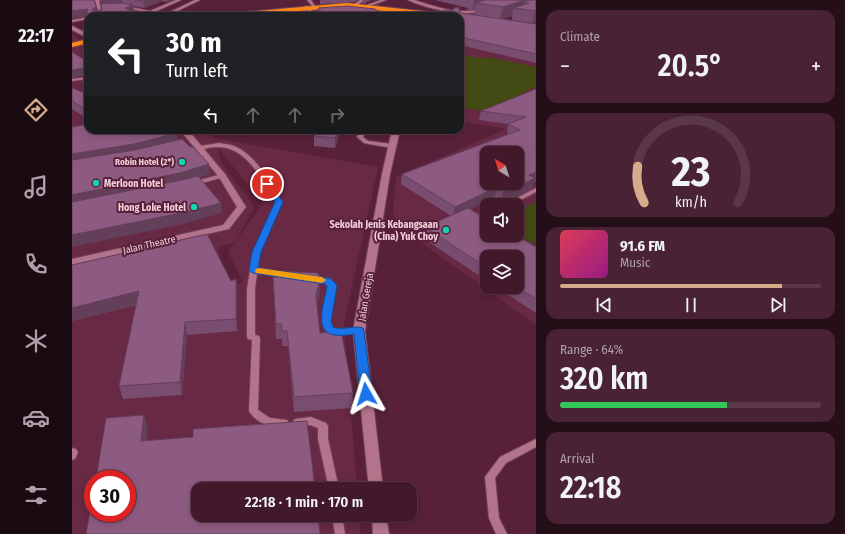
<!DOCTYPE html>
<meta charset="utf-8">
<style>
body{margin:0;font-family:"Fira Sans Condensed",sans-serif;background:#492233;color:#f1f3f6;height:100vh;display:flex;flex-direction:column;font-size:15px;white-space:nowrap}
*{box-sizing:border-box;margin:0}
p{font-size:13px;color:#aea0a9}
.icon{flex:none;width:22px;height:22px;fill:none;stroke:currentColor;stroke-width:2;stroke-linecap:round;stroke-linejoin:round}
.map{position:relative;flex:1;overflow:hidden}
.sheet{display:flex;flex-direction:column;gap:10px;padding:10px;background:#240e18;width:309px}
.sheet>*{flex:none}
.guide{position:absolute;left:12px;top:12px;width:380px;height:122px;border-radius:12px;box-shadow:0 2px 6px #0003,0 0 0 1px #5a3847;background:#202124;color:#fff;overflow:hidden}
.needle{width:26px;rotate:322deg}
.fabs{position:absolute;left:408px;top:146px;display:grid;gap:8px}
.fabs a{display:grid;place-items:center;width:44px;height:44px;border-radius:8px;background:#42192b;box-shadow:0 2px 6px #0003,0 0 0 1px #5a3847;font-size:20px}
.speed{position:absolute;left:12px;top:470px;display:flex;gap:8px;font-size:20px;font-weight:700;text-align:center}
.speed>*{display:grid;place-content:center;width:52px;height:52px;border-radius:50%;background:#42192b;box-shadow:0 2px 6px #0003,0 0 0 1px #5a3847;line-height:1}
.speed .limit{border:6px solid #d22;background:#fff;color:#111}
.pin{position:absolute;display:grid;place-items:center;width:34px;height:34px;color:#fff;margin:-17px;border:2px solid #fff;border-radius:50%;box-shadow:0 1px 4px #0007}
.me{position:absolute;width:44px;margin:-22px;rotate:354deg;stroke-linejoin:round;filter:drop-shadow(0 0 3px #0008)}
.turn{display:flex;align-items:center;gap:14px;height:84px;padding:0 16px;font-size:18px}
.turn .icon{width:52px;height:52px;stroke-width:2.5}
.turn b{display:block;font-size:28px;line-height:34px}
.lanes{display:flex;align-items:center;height:38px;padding:0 16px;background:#0003;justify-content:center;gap:20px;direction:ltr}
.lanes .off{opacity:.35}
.big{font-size:30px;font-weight:600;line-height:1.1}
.sheet .tile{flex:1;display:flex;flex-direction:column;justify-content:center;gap:6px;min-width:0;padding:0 14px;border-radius:12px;background:#492233}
.sheet .dial{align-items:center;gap:0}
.dial svg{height:104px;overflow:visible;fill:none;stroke:#5a3847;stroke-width:7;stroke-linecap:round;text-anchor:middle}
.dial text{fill:#f1f3f6;stroke:none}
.song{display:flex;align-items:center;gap:12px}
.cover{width:48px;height:48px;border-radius:6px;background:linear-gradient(135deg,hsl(350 70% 55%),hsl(310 70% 35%))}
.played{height:4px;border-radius:2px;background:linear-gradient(90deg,#d6ab8b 85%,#5a3847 85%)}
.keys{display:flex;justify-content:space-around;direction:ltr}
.heat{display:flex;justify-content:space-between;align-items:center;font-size:22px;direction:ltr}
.charge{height:6px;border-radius:3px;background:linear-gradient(90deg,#34c759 64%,#5a3847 0)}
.trip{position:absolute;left:119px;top:482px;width:226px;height:40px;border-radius:12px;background:#42192b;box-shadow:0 2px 6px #0003,0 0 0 1px #5a3847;font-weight:600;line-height:40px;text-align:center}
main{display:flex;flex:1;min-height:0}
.dock{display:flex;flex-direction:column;width:72px;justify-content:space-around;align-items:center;background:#1a0a11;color:#aea0a9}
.dock .icon{width:28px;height:28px}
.dock .active{color:#d6ab8b}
.dock b{font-size:18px;color:#f1f3f6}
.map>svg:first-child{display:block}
.built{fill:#672944;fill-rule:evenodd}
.green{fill:#444a13}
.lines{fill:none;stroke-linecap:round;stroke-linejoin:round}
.lane-casing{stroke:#724258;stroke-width:2}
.street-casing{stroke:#724258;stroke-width:2}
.secondary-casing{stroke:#724258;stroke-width:2}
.highway-casing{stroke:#724258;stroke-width:2}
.lane{fill:#b3738b;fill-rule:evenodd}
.street{fill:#b3738b;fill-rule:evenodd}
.secondary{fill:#b3738b;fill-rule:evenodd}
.highway{fill:#fe8816;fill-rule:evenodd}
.wall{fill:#794d6f;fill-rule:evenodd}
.shaded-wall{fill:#633f5a}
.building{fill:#8d5a81;stroke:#633f5a;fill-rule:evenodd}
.route{fill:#1a73e8;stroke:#114b97}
.slow{fill:#f59e0b}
.poi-dot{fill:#14d5b3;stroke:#582139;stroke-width:1.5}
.labels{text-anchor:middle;stroke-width:4;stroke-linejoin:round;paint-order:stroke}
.far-poi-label{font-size:9px;font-weight:bold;fill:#f3cfdb;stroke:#582139;text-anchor:end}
.poi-label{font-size:10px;font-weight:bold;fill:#f3cfdb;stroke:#582139;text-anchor:end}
.street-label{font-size:10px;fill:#f3cfdb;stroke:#582139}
</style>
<main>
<nav class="dock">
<b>22:17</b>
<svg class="icon active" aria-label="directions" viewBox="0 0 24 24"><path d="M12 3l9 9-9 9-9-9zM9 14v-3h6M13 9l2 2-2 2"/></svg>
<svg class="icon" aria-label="music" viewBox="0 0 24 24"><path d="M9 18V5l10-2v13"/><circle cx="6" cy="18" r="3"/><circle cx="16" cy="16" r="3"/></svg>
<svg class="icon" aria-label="phone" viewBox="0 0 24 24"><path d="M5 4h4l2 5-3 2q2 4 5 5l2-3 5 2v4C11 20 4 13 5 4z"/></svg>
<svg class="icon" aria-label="climate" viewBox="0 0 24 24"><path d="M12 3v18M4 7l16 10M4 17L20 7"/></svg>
<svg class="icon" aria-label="car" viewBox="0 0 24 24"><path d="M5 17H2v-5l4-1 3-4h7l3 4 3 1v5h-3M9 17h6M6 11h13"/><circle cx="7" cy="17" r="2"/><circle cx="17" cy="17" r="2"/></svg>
<svg class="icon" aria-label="filters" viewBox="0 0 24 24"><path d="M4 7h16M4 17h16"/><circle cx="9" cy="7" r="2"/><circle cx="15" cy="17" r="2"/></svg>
</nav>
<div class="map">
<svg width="464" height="534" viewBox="0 0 464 534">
<rect width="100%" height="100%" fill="#582139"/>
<path class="built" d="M464,32V325L340,236L326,224L321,212L324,177L434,129L388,121V33ZM415,153H445V183H415ZM415,205H445V235H415ZM415,257H445V287H415Z
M0,34L16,45V130H134L142,138L306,167L272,324L285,489H126V515H287L288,534H0ZM145,147L191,203L156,252L171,282L155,287L146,247L162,243L183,207L150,164ZM21,479H55V513H21Z"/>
<path class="green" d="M388,53L400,57L420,58L464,67V86L418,111L388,108Z
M464,202V245L445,234V211Z"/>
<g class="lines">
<defs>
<path id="lane" d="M23,0H27L30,16H23L27,14Z
M104,0H109L82,12L94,14L123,0H128L97,15L98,16H91L51,7L53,6L78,11Z
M235,0H239L244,8H242Z
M288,0H292L283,7H281V5Z
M309,0H314L295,7L292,6Z
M336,0H342C364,7 386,15 410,9L412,10C394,18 353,8 336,0Z
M233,6H235L245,16H241L233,8Z
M16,17V19L0,22V20Z
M16,77V79L0,81V79Z
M289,130H295L291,137L296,141L320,144L323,146L320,148L292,143L285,137Z
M147,143C151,144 155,144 159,145C184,153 197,182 210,202L188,252L186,269L214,273L218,275L214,277L185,273L183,289V335L187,336L188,338L186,410L198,418L215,420L217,423L215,426C202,430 184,423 177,411L180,340L176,339L175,337V289L178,271L177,270L179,268L182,252L204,202C191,181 175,147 146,147C140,147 134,148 128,150L125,148L128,146Z
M150,174L152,175V177L123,185L120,183L121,182Z
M464,188V192L439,205H431Z
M415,212V217L412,219L415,220V225L405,219Z
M237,277H240L259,279L264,286L258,321L260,327L264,329L287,328L290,329L291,331L290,333L263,335L254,331L250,321L256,286L254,283L237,281L236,279Z
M239,417L254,423L256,426V439L267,489H257L246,439V428L238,425L226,426L223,425L221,422L223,419Z
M464,439V447L434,463L423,478L427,518L435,534H424L417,518L413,477L428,457Z
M0,448L4,449L6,452L3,459L0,460Z
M260,515H270L273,534H263Z"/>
<path id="street" d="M320,130H328L318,174L293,331L311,489H297L281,331L310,174Z
M300,515H314L317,534H301Z"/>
<path id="secondary" d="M0,26L16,34V38L0,30Z
M108,130H116L153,174L174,207L157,229L0,265V259L151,225L165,207L147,177Z"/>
<path id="highway" d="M275,3L377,14L380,16H360L275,7L168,16H147L150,14Z
M16,39V43L0,47V43Z"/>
</defs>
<use href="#lane" class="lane-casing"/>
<use href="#street" class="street-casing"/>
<use href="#secondary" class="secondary-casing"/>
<use href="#highway" class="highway-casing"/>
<use href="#lane" class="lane"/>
<use href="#street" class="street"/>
<use href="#secondary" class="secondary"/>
<use href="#highway" class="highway"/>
</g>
<path class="wall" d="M0,0L25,10H30V4L28,0H101L95,2L90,1L72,8L62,6V12L71,16H16V20L15,16L0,18Z
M248,0H286L282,2L248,4Z
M291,0H300L294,2V4L290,3Z
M363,0H464L462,23L464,24V63L388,45V16L381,10L388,7L387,11L389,13L402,15L403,10H395L396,8ZM440,16V20L430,19Z
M246,8L312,16H251L246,11Z
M0,88L16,94V119L0,109Z
M464,89V181L462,182L460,188L445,196L429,202L422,198L398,209L464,247V313L424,287H445L415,257V281L351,238L353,227L379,216L329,184L330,174L436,134H435L436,124L407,120L409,111Z
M141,130H199L197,133H143Z
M268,130L263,148L242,146V136Z
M0,265L159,281L164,279L165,292V331L115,335L110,395L51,399L47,386L64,305L0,321Z
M206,271L248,293L245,305L248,333L281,393L280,408L222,412L216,346H210V339H204L201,277H206Z"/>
<path class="shaded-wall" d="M29,0H50L51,5L30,6Z
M74,0H90V1L72,8L71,1Z
M95,0H101L95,2Z
M402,0H420L404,3L403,10H401Z
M453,0L451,10L442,8L440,16L428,19L431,7Z
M61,5L62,12L53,8Z
M24,6L25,13L20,10Z
M16,9L15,13V16L0,18V11Z
M463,11H464V22L460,24Z
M16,67V75L0,78V70Z
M266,130H268L263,148V138Z
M105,133L106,143L0,164V154Z
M137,164L138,174L110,184L0,206V195Z
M464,172V181L462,182L460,188L445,196L429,202L431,192L457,175Z
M425,187L422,198L381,218L383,207Z
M149,203L150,213L111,224L0,247V235Z
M164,279L165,292V331L164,319Z
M248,279V293L244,311V296Z
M67,291L69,303L0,321V308Z
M113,322L115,335L110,395L108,382Z
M72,415L76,430L73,455L69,441Z"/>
<path class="building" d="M0,0H22L24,6L20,10H30L29,4L50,3L61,5L53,8L71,16H20L15,13L16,9L0,11Z
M63,0H74L71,1Z
M413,0H464V11H463L442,8L457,3L453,0L431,7L404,3Z
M275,6L303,9L312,16H253L246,8Z
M388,7L386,8L389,13L464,24V54L388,37V16H354L374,10H381L382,8Z
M0,52L16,62V67L0,70Z
M0,88L16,94V111L0,101Z
M464,89V172L457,175L463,178L447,186L431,192L425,187L383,207L330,174L448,130L436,124L454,117L409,111ZM415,153H445V183H415Z
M16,124V130H102L105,133L62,144L0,154V127Z
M244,130H266L263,138L242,136Z
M110,139L117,146L121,147L137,164L108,173L0,195V160L63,150Z
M126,176L149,203L109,213L0,235V202L110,180Z
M396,208L415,219V235H443L464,247V299L445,287V257H415V268L353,227Z
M135,234L159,281L164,279V319L113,322L108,382L47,386L67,291L0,308V265Z
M206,271L246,273L248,279L244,296L248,333L269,331L281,393L222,397L215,331H210V324H204L201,277H206Z
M72,415L69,441L121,437V429L235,421L243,489H126V515H246L248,534H14L21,494V513H55V479H24L34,418Z"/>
<path class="route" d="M195,181L197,182L211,202L189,252L186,268L256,278C260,279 263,282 265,286L259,321L261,327C270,331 281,325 291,328L292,331L300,394L298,397L294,398L290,397L288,394L282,334C276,335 269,336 263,335C240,333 253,301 255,286L253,284L181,273L177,270L180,252L203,202L191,184Z"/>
<path class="slow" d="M187,268L250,277L254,280L250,283L184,273L183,271L184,269Z"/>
<g class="poi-dot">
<circle cx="110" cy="162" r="4"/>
<circle cx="24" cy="183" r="4"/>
<circle cx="122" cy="207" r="4"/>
<circle cx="374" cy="230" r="4"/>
</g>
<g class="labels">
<g class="far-poi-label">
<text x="102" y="165">Robin Hotel (2*)</text>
</g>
<g class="poi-label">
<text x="32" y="187" text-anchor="start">Merloon Hotel</text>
<text x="114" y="211">Hong Loke Hotel</text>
<text x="366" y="228">Sekolah Jenis Kebangsaan<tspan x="366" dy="12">(Cina) Yuk Choy</tspan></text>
</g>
<g class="street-label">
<text transform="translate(77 244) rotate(-13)" y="4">Jalan Theatre</text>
<text transform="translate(293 297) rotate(-80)" y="4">Jalan Gereja</text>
</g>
</g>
</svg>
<div class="fabs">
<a><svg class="needle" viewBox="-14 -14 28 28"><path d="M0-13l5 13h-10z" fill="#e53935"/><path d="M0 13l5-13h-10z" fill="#aea0a9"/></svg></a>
<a><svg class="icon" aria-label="sound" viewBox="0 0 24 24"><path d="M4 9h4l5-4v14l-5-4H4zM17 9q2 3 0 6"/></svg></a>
<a><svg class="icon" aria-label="layers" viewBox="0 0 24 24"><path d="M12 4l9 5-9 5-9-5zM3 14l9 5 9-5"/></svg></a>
</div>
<div class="speed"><div class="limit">30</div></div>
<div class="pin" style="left:195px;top:184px;background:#d93025"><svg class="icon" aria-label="arrive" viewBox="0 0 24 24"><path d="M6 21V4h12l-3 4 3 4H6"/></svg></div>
<svg class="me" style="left:294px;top:394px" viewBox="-20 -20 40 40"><path d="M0-17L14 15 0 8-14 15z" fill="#1a73e8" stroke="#fff" stroke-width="4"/></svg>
<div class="trip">22:18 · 1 min · 170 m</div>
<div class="guide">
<div class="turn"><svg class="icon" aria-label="left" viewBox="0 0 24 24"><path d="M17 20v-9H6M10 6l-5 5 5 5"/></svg><div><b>30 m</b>Turn left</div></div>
<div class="lanes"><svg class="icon" aria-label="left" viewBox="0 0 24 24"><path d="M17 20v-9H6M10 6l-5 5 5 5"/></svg><svg class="icon off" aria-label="ahead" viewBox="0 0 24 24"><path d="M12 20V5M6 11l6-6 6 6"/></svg><svg class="icon off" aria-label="ahead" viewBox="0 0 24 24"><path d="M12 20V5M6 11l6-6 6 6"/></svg><svg class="icon off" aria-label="right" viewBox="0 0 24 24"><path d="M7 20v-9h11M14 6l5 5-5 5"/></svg></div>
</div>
</div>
<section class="sheet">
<div class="tile"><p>Climate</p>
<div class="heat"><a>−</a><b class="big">20.5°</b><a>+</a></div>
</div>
<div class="tile dial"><svg viewBox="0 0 100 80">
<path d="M14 69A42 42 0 1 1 86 69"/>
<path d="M14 69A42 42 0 0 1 9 41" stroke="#d6ab8b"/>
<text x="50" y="56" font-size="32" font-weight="700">23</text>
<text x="50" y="72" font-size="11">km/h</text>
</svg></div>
<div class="tile">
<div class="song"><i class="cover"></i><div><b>91.6 FM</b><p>Music</p></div></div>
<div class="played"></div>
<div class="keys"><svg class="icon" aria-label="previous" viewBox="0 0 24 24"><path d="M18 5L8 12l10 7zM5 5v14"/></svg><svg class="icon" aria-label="pause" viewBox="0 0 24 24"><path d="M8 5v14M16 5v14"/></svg><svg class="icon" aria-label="next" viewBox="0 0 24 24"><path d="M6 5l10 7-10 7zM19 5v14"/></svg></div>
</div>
<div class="tile"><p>Range · 64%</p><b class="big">320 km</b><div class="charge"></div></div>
<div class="tile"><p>Arrival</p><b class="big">22:18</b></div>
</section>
</main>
